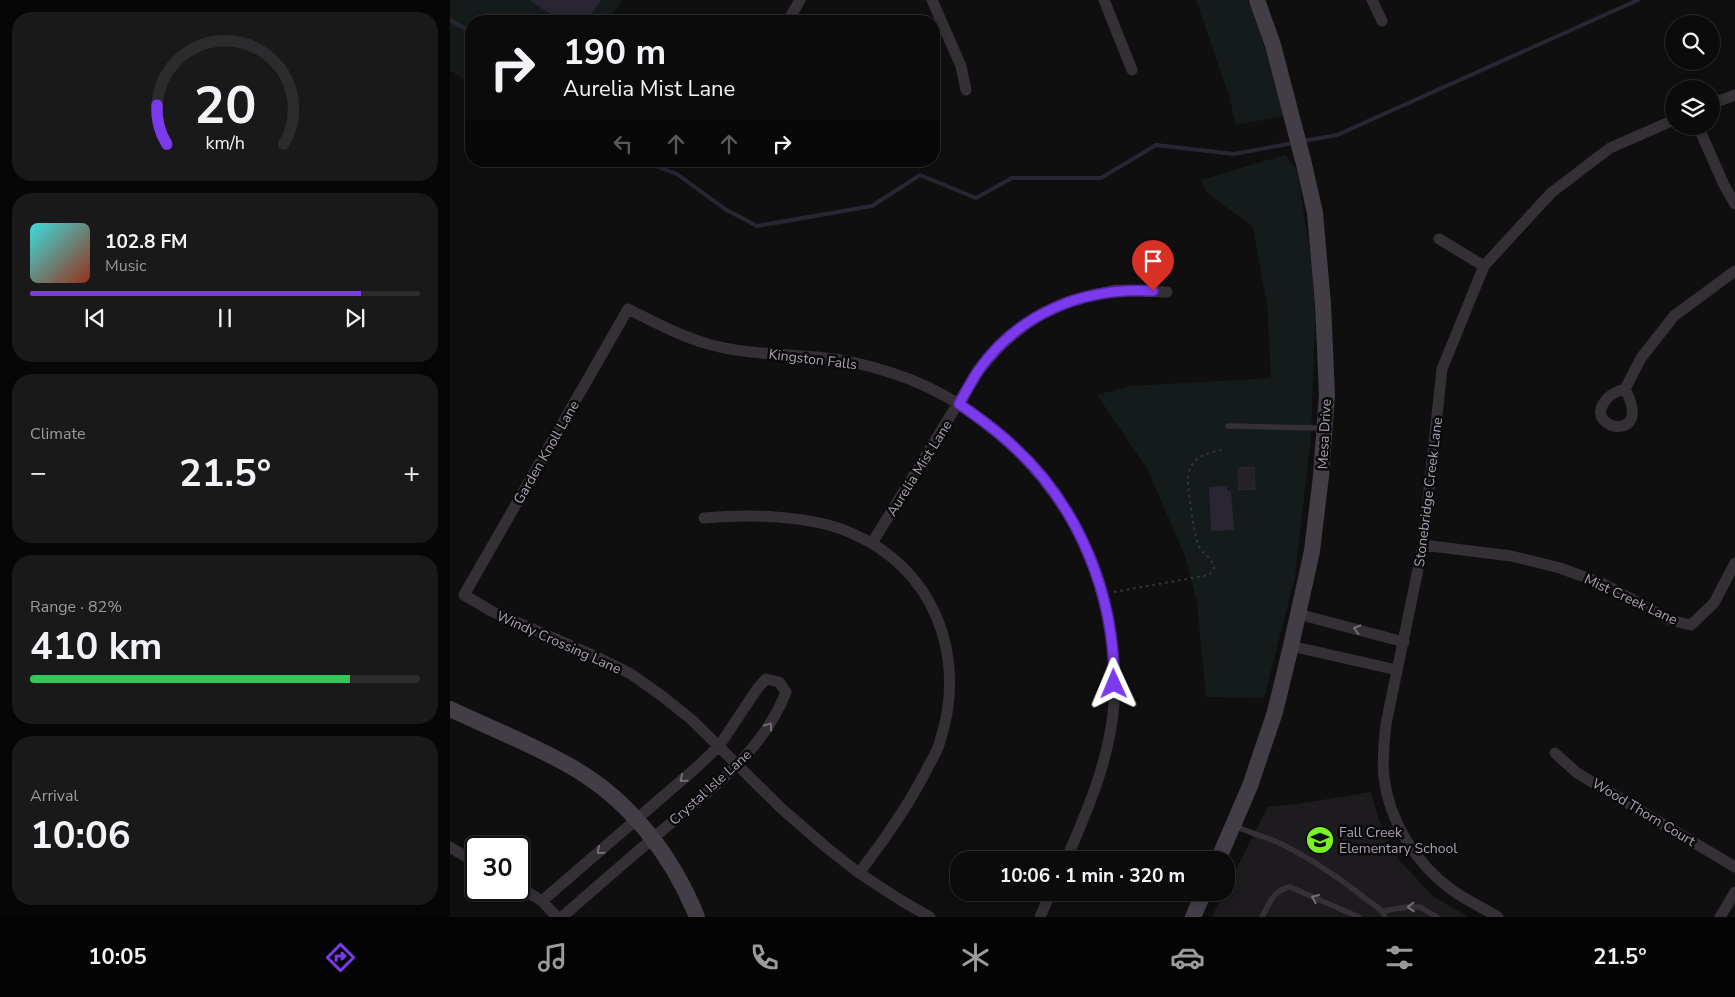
<!DOCTYPE html>
<meta charset="utf-8">
<style>
body{margin:0;font-family:"Nunito Sans",sans-serif;background:#1a191a;color:#f1f3f6;height:100vh;display:flex;flex-direction:column;font-size:19px;white-space:nowrap}
*{box-sizing:border-box;margin:0}
p{font-size:16px;color:#9a9b9d}
.icon{flex:none;width:28px;height:28px;fill:none;stroke:currentColor;stroke-width:2;stroke-linecap:round;stroke-linejoin:round}
.map{position:relative;flex:1;overflow:hidden}
.panel{display:flex;flex-direction:column;gap:12px;padding:12px;background:#070607;width:450px}
.panel>*{flex:none}
.guide{position:absolute;left:15px;top:15px;width:475px;height:152px;border-radius:20px;box-shadow:0 2px 8px #0003,0 0 0 1px #2c2b2d;background:#0c0b0c;color:#f1f3f6;overflow:hidden}
.fabs{position:absolute;left:1215px;top:15px;display:grid;gap:10px}
.fabs a{display:grid;place-items:center;width:55px;height:55px;border-radius:50%;background:#0c0b0c;box-shadow:0 2px 8px #0003,0 0 0 1px #2c2b2d;font-size:25px}
.speed{position:absolute;left:15px;top:836px;display:flex;gap:10px;font-size:25px;font-weight:700;text-align:center}
.speed>*{display:grid;place-content:center;width:65px;height:65px;border-radius:50%;background:#0c0b0c;box-shadow:0 2px 8px #0003,0 0 0 1px #2c2b2d;line-height:1}
.speed .limit{border:2px solid #111;border-radius:8px;background:#fff;color:#111}
.pin{position:absolute;display:grid;place-items:center;width:42px;height:42px;color:#fff;margin:-51px -21px;border-radius:50% 50% 50% 0;rotate:-45deg;box-shadow:0 0 5px #0007}
.pin .icon{rotate:45deg}
.me{position:absolute;width:55px;margin:-28px;rotate:359deg;stroke-linejoin:round;filter:drop-shadow(0 0 4px #0008)}
.turn{display:flex;align-items:center;gap:18px;height:105px;padding:0 15px;font-size:22px}
.turn .icon{width:65px;height:65px;stroke-width:2.5}
.turn b{display:block;font-size:35px;line-height:42px}
.lanes{display:flex;align-items:center;height:48px;padding:0 15px;background:#0003;justify-content:center;gap:25px;direction:ltr}
.lanes .off{opacity:.35}
.big{font-size:38px;font-weight:700;line-height:1.1}
.panel .tile{flex:1;display:flex;flex-direction:column;justify-content:center;gap:8px;min-width:0;padding:0 18px;border-radius:20px;background:#1a191a}
.panel .dial{align-items:center;gap:0}
.dial svg{height:130px;overflow:visible;fill:none;stroke:#2c2b2d;stroke-width:7;stroke-linecap:round;text-anchor:middle}
.dial text{fill:#f1f3f6;stroke:none}
.song{display:flex;align-items:center;gap:15px}
.cover{width:60px;height:60px;border-radius:8px;background:linear-gradient(135deg,hsl(180 70% 55%),hsl(10 70% 35%))}
.played{height:5px;border-radius:2px;background:linear-gradient(90deg,#7c3aed 85%,#2c2b2d 85%)}
.keys{display:flex;justify-content:space-around;direction:ltr}
.heat{display:flex;justify-content:space-between;align-items:center;font-size:28px;direction:ltr}
.charge{height:8px;border-radius:4px;background:linear-gradient(90deg,#34c759 82%,#2c2b2d 0)}
.trip{position:absolute;left:500px;top:851px;width:285px;height:50px;border-radius:20px;background:#0c0b0c;box-shadow:0 2px 8px #0003,0 0 0 1px #2c2b2d;font-weight:700;line-height:50px;text-align:center}
.dock{display:flex;height:80px;justify-content:space-around;align-items:center;background:#050405;color:#9a9b9d}
.dock .icon{width:35px;height:35px}
.dock .active{color:#7c3aed}
.dock b{font-size:22px;color:#f1f3f6}
main{display:flex;flex:1;min-height:0}
.map>svg:first-child{display:block}
.built{fill:#1d1b1d}
.green{fill:#151a1b}
.water{fill:#2a2533}
.lines{fill:none;stroke-linecap:round;stroke-linejoin:round}
.stream{stroke:#2a2533;stroke-width:4}
.building{fill:#242224;stroke:#2c292c}
.path{stroke:#3a363c;stroke-width:2;stroke-dasharray:2.5 4;stroke-linecap:butt}
.lane{stroke:#343035;stroke-width:5.5}
.street{stroke:#343035;stroke-width:11}
.secondary{stroke:#433e45;stroke-width:16}
.oneway{stroke:#756e79}
.route-casing{stroke:#51269a;stroke-width:12}
.route{stroke:#7c3aed;stroke-width:9}
.labels{text-anchor:middle;stroke-width:5;stroke-linejoin:round;paint-order:stroke}
.street-label{font-size:14px;fill:#aaa0b1;stroke:#0b0a0b}
.poi-label{font-size:14px;fill:#aaa0b1;stroke:#0b0a0b;text-anchor:start}
</style>
<main>
<section class="panel">
<div class="tile dial"><svg viewBox="0 0 100 80">
<path d="M14 69A42 42 0 1 1 86 69"/>
<path d="M14 69A42 42 0 0 1 8 45" stroke="#7c3aed"/>
<text x="50" y="56" font-size="32" font-weight="700">20</text>
<text x="50" y="72" font-size="11">km/h</text>
</svg></div>
<div class="tile">
<div class="song"><i class="cover"></i><div><b>102.8 FM</b><p>Music</p></div></div>
<div class="played"></div>
<div class="keys"><svg class="icon" aria-label="previous" viewBox="0 0 24 24"><path d="M18 5L8 12l10 7zM5 5v14"/></svg><svg class="icon" aria-label="pause" viewBox="0 0 24 24"><path d="M8 5v14M16 5v14"/></svg><svg class="icon" aria-label="next" viewBox="0 0 24 24"><path d="M6 5l10 7-10 7zM19 5v14"/></svg></div>
</div>
<div class="tile"><p>Climate</p>
<div class="heat"><a>−</a><b class="big">21.5°</b><a>+</a></div>
</div>
<div class="tile"><p>Range · 82%</p><b class="big">410 km</b><div class="charge"></div></div>
<div class="tile"><p>Arrival</p><b class="big">10:06</b></div>
</section>
<div class="map">
<svg width="1285" height="917" viewBox="0 0 1285 917">
<rect width="100%" height="100%" fill="#100f10"/>
<path class="built" d="M921,792L929,820L949,860L983,896L1018,917H762L774,893L776,892V889L818,807L847,804Z"/>
<path class="green" d="M0,0H172L160,21H21V85L0,70Z
M746,0H798L811,35L834,116L786,125L779,96Z
M835,155L847,170L863,271L865,321L863,377L861,437L845,577L814,698L756,697L747,603L735,556L698,470L647,395L680,386L821,378L817,305L803,227L757,193L751,180Z"/>
<path class="water" d="M80,0H151L137,20C111,25 100,14 80,0Z
M777,486V491H781L784,530L761,531L759,487Z"/>
<g class="lines">
<path class="stream" d="M0,20L21,32
M853,141L887,135L1188,0
M192,161L227,174L275,209L307,226L422,206L470,175L526,198L562,178H651L706,145L784,154L843,143"/>
</g>
<path class="building" d="M804,467L805,489L789,490L788,468Z"/>
<g class="lines">
<path class="path" d="M664,592L759,575L764,569C762,556 755,557 749,547C745,540 738,491 738,481C738,477 739,469 741,466C748,455 761,452 772,450"/>
<path class="lane" d="M778,426L872,428
M785,826C798,832 812,836 825,841C858,856 888,877 916,899C923,905 932,908 935,917
M933,911L957,907H970L987,917
M812,917C819,904 824,889 840,887L909,917"/>
<path class="street" d="M482,0L511,66L516,90
M654,0L682,70
M922,0L932,21
M338,21L350,0
M1261,104L1285,95
M1248,126L1274,185L1285,204
M989,239L1034,266
M1175,389L1191,358L1224,316L1285,271
M1175,389C1204,443 1137,430 1153,404C1158,395 1166,391 1175,389Z
M254,518C297,514 359,515 399,532C484,567 518,656 490,741C488,750 483,758 479,765C460,804 435,839 409,873
M422,543L528,371L551,345L574,326L594,313L619,301L665,290L717,292
M973,545L1061,556L1110,568L1154,584L1220,620L1241,625L1264,603L1285,563
M848,614L954,642
M841,646L947,670
M1105,753L1127,773L1285,867
M0,847L26,863
M69,887L92,901L107,917
M92,901L247,767L269,746L307,689L316,679L329,682L336,692C312,754 256,793 207,835C175,862 143,890 112,917
M480,917L452,901L409,873L377,848L332,809L242,720L212,696L181,674L145,656L41,611L14,595L178,309C204,322 230,336 258,344C293,354 330,354 366,357C392,359 418,365 442,373C539,403 628,496 653,595C662,629 666,667 664,703C660,759 638,809 616,860
M590,917L601,892
M1048,917C1033,908 1016,900 1002,890C966,864 939,821 934,777C932,759 934,741 936,724L973,545L992,369L1034,266L1101,193L1160,148L1224,120
M1270,917L1285,892"/>
<path class="secondary" d="M0,709C40,728 82,744 120,766C179,799 222,855 247,917
M768,860L800,786L825,712L841,646L862,551L871,476L877,395L873,304L865,213L854,164L823,45L807,0
M743,917L754,892"/>
</g>
<defs><path id="oneway-chevron" d="M-2-3.5L2.5 0L-2 3.5" fill="none" stroke-width="1.6" stroke-linecap="round" stroke-linejoin="round" transform="scale(1.25)"/></defs>
<g class="oneway">
<use href="#oneway-chevron" transform="translate(907 629) rotate(-166)"/>
<use href="#oneway-chevron" transform="translate(319 726) rotate(-56)"/>
<use href="#oneway-chevron" transform="translate(233 779) rotate(140)"/>
<use href="#oneway-chevron" transform="translate(150 851) rotate(139)"/>
<use href="#oneway-chevron" transform="translate(865 898) rotate(-157)"/>
<use href="#oneway-chevron" transform="translate(961 907) rotate(178)"/>
</g>
<g class="lines">
<defs>
<path id="route" d="M664,684C665,596 629,506 563,446C546,430 528,417 509,404C515,393 521,382 528,371C569,313 633,287 703,291"/>
</defs>
<use href="#route" class="route-casing"/>
<use href="#route" class="route"/>
</g>
<defs>
<symbol id="school-disc" viewBox="-11 -11 22 22"><circle r="9.5" fill="#7bf225" stroke="#0b0a0b"/><path d="M0-5L7-2L0 1L-7-2ZM-4 1L0 2.5L4 1V4Q0 6-4 4Z" fill="#111"/></symbol>
</defs>
<g fill-rule="evenodd">
<use href="#school-disc" x="854" y="824" width="32" height="32"/>
</g>
<g class="labels">
<g class="street-label">
<text transform="translate(363 359) rotate(7)" y="5">Kingston Falls</text>
<text transform="translate(874 434) rotate(-87)" y="5">Mesa Drive</text>
<text transform="translate(96 452) rotate(-60)" y="5">Garden Knoll Lane</text>
<text transform="translate(469 468) rotate(-58)" y="5">Aurelia Mist Lane</text>
<text transform="translate(978 492) rotate(-83)" y="5">Stonebridge Creek Lane</text>
<text transform="translate(1181 599) rotate(25)" y="5">Mist Creek Lane</text>
<text transform="translate(109 642) rotate(24)" y="5">Windy Crossing Lane</text>
<text transform="translate(260 787) rotate(-42)" y="5">Crystal Isle Lane</text>
<text transform="translate(1194 812) rotate(31)" y="5">Wood Thorn Court</text>
</g>
<g class="poi-label">
<text x="889" y="837">Fall Creek<tspan x="889" dy="16">Elementary School</tspan></text>
</g>
</g>
</svg>
<div class="fabs">
<a><svg class="icon" aria-label="search" viewBox="0 0 24 24"><circle cx="10" cy="10" r="6"/><path d="M15 15l6 6"/></svg></a>
<a><svg class="icon" aria-label="layers" viewBox="0 0 24 24"><path d="M12 4l9 5-9 5-9-5zM3 14l9 5 9-5"/></svg></a>
</div>
<div class="speed"><div class="limit">30</div></div>
<div class="pin" style="left:703px;top:291px;background:#d93025"><svg class="icon" aria-label="arrive" viewBox="0 0 24 24"><path d="M6 21V4h12l-3 4 3 4H6"/></svg></div>
<svg class="me" style="left:664px;top:684px" viewBox="-20 -20 40 40"><path d="M0-17L14 15 0 8-14 15z" fill="#7c3aed" stroke="#fff" stroke-width="4"/></svg>
<div class="trip">10:06 · 1 min · 320 m</div>
<div class="guide">
<div class="turn"><svg class="icon" aria-label="right" viewBox="0 0 24 24"><path d="M7 20v-9h11M14 6l5 5-5 5"/></svg><div><b>190 m</b>Aurelia Mist Lane</div></div>
<div class="lanes"><svg class="icon off" aria-label="left" viewBox="0 0 24 24"><path d="M17 20v-9H6M10 6l-5 5 5 5"/></svg><svg class="icon off" aria-label="ahead" viewBox="0 0 24 24"><path d="M12 20V5M6 11l6-6 6 6"/></svg><svg class="icon off" aria-label="ahead" viewBox="0 0 24 24"><path d="M12 20V5M6 11l6-6 6 6"/></svg><svg class="icon" aria-label="right" viewBox="0 0 24 24"><path d="M7 20v-9h11M14 6l5 5-5 5"/></svg></div>
</div>
</div>
</main>
<nav class="dock">
<b>10:05</b>
<svg class="icon active" aria-label="directions" viewBox="0 0 24 24"><path d="M12 3l9 9-9 9-9-9zM9 14v-3h6M13 9l2 2-2 2"/></svg>
<svg class="icon" aria-label="music" viewBox="0 0 24 24"><path d="M9 18V5l10-2v13"/><circle cx="6" cy="18" r="3"/><circle cx="16" cy="16" r="3"/></svg>
<svg class="icon" aria-label="phone" viewBox="0 0 24 24"><path d="M5 4h4l2 5-3 2q2 4 5 5l2-3 5 2v4C11 20 4 13 5 4z"/></svg>
<svg class="icon" aria-label="climate" viewBox="0 0 24 24"><path d="M12 3v18M4 7l16 10M4 17L20 7"/></svg>
<svg class="icon" aria-label="car" viewBox="0 0 24 24"><path d="M5 17H2v-5l4-1 3-4h7l3 4 3 1v5h-3M9 17h6M6 11h13"/><circle cx="7" cy="17" r="2"/><circle cx="17" cy="17" r="2"/></svg>
<svg class="icon" aria-label="filters" viewBox="0 0 24 24"><path d="M4 7h16M4 17h16"/><circle cx="9" cy="7" r="2"/><circle cx="15" cy="17" r="2"/></svg>
<b>21.5°</b>
</nav>
